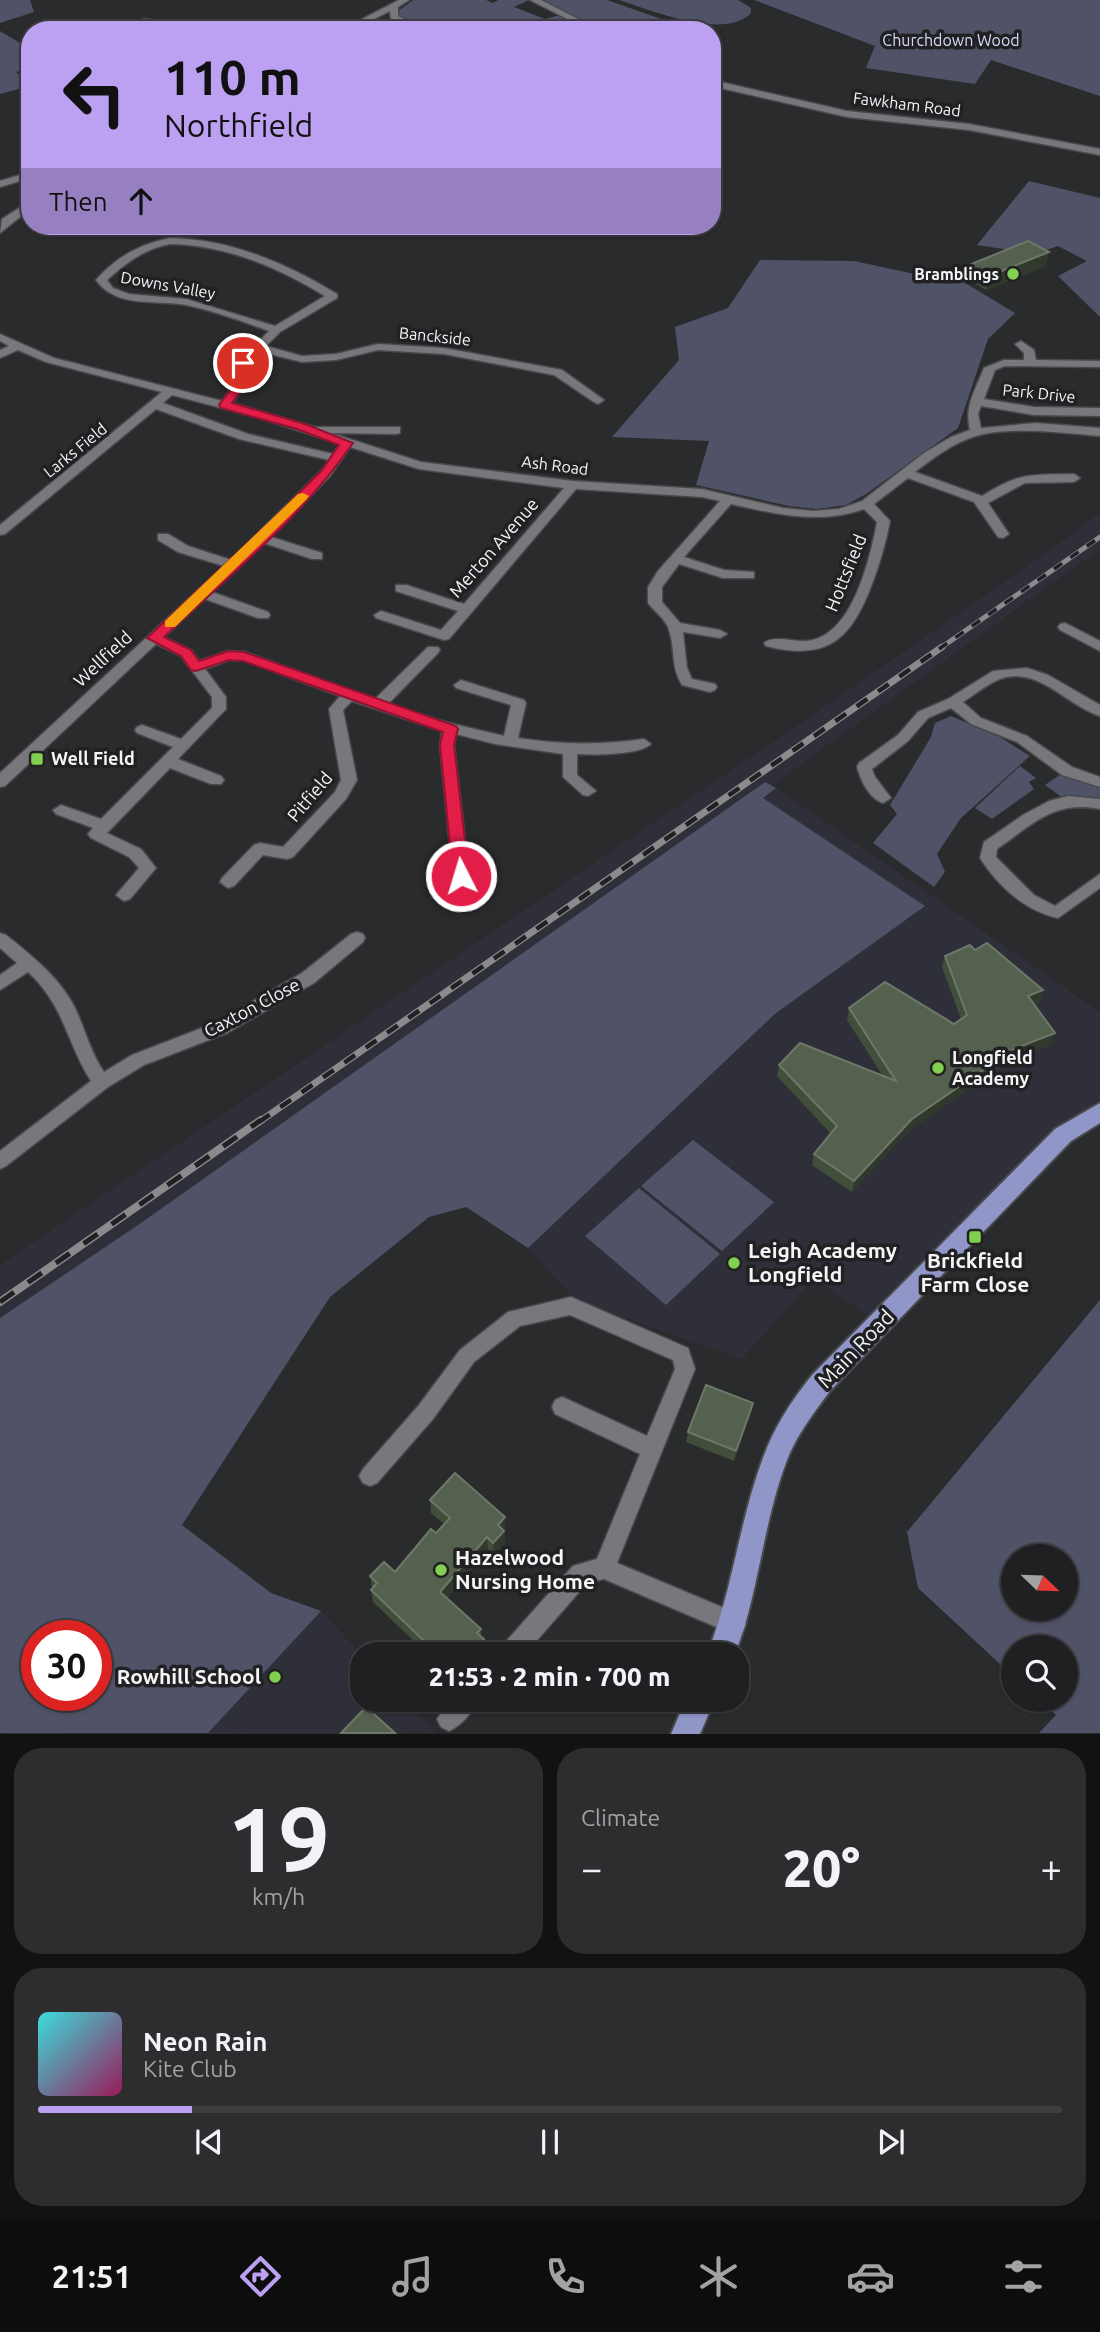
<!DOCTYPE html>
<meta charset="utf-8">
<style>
body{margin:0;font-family:Ubuntu,sans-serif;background:#2d2d2f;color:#f1f3f6;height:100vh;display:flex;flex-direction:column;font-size:26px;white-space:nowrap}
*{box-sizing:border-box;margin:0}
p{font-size:23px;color:#a2a3a5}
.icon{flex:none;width:38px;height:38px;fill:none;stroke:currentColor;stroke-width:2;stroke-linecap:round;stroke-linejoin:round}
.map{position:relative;height:1734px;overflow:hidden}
.details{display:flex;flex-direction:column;gap:14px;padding:14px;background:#121213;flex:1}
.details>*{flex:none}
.banner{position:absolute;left:21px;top:21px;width:700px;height:214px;border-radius:28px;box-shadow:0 2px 5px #0004,0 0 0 2px #3d3e40;background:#bca0f2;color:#111;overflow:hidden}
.needle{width:46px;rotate:113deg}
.controls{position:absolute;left:1001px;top:1544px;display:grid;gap:14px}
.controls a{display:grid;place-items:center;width:77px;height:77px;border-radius:50%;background:#202022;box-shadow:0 2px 5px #0004,0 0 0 2px #3d3e40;font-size:35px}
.speed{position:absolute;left:21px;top:1620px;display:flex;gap:14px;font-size:35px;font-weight:700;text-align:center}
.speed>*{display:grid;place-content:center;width:91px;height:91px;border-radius:50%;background:#202022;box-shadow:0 2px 5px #0004,0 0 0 2px #3d3e40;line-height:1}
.speed .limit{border:10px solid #d22;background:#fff;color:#111}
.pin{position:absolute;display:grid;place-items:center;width:60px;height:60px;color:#fff;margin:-30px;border:4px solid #fff;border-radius:50%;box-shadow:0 2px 7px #0007}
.me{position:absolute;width:77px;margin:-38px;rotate:355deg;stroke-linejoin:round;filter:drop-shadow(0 0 5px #0008)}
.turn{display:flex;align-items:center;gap:24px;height:147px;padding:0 28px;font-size:32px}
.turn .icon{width:91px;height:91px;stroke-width:2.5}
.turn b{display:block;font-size:49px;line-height:60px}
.then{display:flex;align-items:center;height:66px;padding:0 28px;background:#0003;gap:14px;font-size:26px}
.big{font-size:52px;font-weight:800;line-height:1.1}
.details .card{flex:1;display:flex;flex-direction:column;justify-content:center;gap:10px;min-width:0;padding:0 24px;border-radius:28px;background:#2d2d2f}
.details .dial{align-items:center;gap:0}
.dial b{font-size:91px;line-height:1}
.song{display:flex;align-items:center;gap:21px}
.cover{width:84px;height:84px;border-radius:10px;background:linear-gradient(135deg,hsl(180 70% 55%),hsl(330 70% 35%))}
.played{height:7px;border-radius:4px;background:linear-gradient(90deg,#bca0f2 15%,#3d3e40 15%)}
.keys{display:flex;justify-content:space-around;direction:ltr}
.heat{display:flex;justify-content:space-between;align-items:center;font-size:38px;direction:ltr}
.details .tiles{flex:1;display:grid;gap:14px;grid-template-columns:1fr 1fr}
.card:last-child{grid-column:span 2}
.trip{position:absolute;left:350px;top:1642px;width:399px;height:70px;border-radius:28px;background:#202022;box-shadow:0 2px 5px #0004,0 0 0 2px #3d3e40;font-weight:800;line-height:70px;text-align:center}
.menu{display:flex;height:112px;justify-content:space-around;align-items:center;background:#0d0d0e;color:#a2a3a5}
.menu .icon{width:49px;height:49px}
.menu .active{color:#bca0f2}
.menu b{font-size:32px;color:#f1f3f6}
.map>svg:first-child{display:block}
.built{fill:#2e2f38;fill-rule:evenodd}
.green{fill:#505368;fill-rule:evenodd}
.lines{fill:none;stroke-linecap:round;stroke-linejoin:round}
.minor-casing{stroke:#49494c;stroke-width:3}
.major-casing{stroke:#49494c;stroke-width:4}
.minor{fill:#78787c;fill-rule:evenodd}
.major{fill:#9196c9;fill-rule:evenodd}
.rail-far2-casing{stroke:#8a8b8d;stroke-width:5}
.rail-far1-casing{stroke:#8a8b8d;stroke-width:7}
.rail-casing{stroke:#8a8b8d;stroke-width:8}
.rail-far2{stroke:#212124;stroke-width:3.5;stroke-dasharray:10;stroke-linecap:butt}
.rail-far1{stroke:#212124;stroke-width:4.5;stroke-dasharray:13;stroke-linecap:butt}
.rail{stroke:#212124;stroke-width:5;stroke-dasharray:17;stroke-linecap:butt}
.wall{fill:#414f3a}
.shaded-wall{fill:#30392c}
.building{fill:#55614f;stroke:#6e7869;stroke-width:2}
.route{fill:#e11d48;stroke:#92132f;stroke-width:2}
.slow{fill:#f59e0b}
.poi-dot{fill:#82d04f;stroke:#212124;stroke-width:2.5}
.labels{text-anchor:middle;stroke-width:7;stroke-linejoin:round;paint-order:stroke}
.far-park-label{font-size:16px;fill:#d4d9f8;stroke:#212124}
.far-street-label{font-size:16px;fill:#f4f5f7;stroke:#212124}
.far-poi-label{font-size:16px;font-weight:bold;fill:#f4f5f7;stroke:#212124;text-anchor:end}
.street-label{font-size:18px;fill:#f4f5f7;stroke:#212124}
.poi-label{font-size:18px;font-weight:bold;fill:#f4f5f7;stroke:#212124;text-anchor:start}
.near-poi-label{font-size:21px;font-weight:bold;fill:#f4f5f7;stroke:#212124;text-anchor:start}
.near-street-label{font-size:21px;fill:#f4f5f7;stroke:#212124}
</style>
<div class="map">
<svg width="1100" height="1734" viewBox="0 0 1100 1734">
<rect width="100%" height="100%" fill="#2a2b2d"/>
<path class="built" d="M1100,513V549L671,858L0,1320V1265L782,736L1029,565Z
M776,788L1100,1012V1100L1040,1141L872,1318L814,1279L742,1359L576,1301L528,1248L466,1207L429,1217L330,1297L182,1525L271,1593L321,1611L362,1655V1699H404L437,1733L8,1734L0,1340ZM37,1636H96V1696H37Z"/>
<path class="green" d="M0,0H30L34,12L0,23Z
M413,0H486L493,3L498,0H529L514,7L545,19L560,15L590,30H433L400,17L397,12Z
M541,0H607L667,21L705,30H604Z
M619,0H738L751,8V13C725,41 650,10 619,0Z
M754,0H1100V96L991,60L975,84L866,68L875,46Z
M0,31L30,49V68L16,72L30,86L0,94Z
M1029,181L1100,198V317L1058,276L1087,261L1058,246L1035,254L977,245Z
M760,260L854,261L938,279L955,277L1015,313L988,339L958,428L866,494L846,505L817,509L789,506L696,485L709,441L612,437L679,360L675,327L728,308Z
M951,716L1000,737L1030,756L961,818L937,854L945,872L934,887L873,843L897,814L890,805L931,737L935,723Z
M1020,766L1036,778L1029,782L1034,789L992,819L975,808Z
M1064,772L1100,785V801L1063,798L1045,785Z
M765,782L776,788L763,798L925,906L776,1013L528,1248L466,1207L429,1217L330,1297L182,1525L271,1593L321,1611L208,1733H0V1318L138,1225ZM37,1636H96V1696H37Z
M693,1140L774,1202L722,1251L641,1186Z
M639,1188L720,1254L666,1305L585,1236Z
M1100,1300V1733H1039L1056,1715L1039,1699H1066V1647H1013V1676L918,1588L907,1532ZM1013,1556H1066V1608H1013Z"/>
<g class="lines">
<defs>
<path id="minor" d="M399,0H409L398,7V16L428,30H416L391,19L390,11L352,30H341Z
M530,0H541L600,30H589Z
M144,19L159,21L171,30C161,30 152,26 141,24L140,22Z
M712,80L847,111L969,124L1100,149V155L969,130L847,117L712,86Z
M30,172V178L0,187V181Z
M30,201V209L0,233L2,219Z
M170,238C230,239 286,263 337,294V298L280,332L266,346L302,356L336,354L378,344L444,348L562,370L604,400L598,404L594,402L554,375L444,354L378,350L336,360L302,362L261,352L249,364L251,377L232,403L314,427H400V433L396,434L331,433L421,462L573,481L702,489L783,508L813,511L839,509L862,501L924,453L951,437L970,430C964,406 975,391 984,368L1004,360H1024V353L1015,344L1021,341L1034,350L1036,360L1100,361V367L1005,366L995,370L984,399L1034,407L1100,408V416L1034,415L981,406L978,414L981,428L1036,423L1100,428V436C1063,433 1011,426 976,436C953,443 933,458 915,472L982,496C1020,472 1030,475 1074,474L1080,478L1074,482L1025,483L988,503L1009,534L1003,538L998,537L974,502L908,478L874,504L890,521C886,542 880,563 872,584C852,638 828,662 766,646L764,643C773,635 794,642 806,641C852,638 870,559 877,522L864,509C818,525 776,514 731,504L684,557L724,570L754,572V578H723L679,564L662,587V602L680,623L720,630L727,634L720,638L683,632L687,668L692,679L715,684L717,687L715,690L710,692L682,685C670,665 676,651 669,630C667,620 654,611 648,603V587L658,571L720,501L702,497L576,489L449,639L444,640L376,618L374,615L381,611L441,630L458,611L396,591V585H406L464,604L564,488L419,469L350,447L330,476L271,537L322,553V559H312L264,543L212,592L268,612L270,615L268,618H258L205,599L164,637L191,650L199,661L228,651L245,652L375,699L428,647H438L440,650L438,653L388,704L445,722L504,736L511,705L456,688L454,685L461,680L524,700L526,703L518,738C561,745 601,745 644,739L651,744C640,755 594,755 577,754V775L596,791L588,796L583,795L563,777V754L495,744L456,734L454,745L469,876L461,882L453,876L440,745L442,731L352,701L343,710L357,780L346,799L293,857L287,859L263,855L234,886L228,888L220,882L222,878L254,845L260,843L283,847L335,792L341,780L329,709L340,696L243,660H229L205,669L226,697V709L178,759L221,776L224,780L221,784H211L170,768L107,833L141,849L156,868L130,899L124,901L116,895L139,868L129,857L91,838L88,834L93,828L56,814L53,810L61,805L101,819L173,747L137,733L135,730L137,727L142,725L181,739L212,708V697L181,656L156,644L5,786L0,787V773L224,566L178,552L158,540V534H168L188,546L231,560L322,470L329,460L239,439L156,409L5,534L0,535V525L162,392L46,362L18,350L0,358V350L9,346L0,341V334L54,358L222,401L239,377L237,363L269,331C242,321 214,311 186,305C154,299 117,309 96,280C116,257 140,244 170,238ZM170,244C226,245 278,267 325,296L275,326L186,299L129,294L113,288L107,280C126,263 144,249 170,244ZM172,395L260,418L340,444L333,454L248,434L163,403Z
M1065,623L1100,641V651L1060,630L1058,627L1060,624Z
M1027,668L1048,675L1100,705V716C1067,706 1037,665 1000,679C987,684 974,695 963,702L981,718L1027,736L1072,767L1100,777V787L1062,775L1017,742L971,724L951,708L928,718L908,741L872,769L875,777L891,798L883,803C869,798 861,781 857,767L859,763L898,735L918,712L948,699L993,671Z
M1068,796L1100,799V809C1054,800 1033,824 997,849L996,857L1034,895L1055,906L1100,874V888L1058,918C1025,911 998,886 980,858L984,842L1023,815L1049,801Z
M357,932L363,934L365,938L363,942L314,983L227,1033L144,1065L108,1087L6,1166L0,1169V1151L91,1081C66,1042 65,1006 28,972L0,990V975L17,963L0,948V933L6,935C32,956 58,976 74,1006C85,1028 90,1052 104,1072L132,1055L215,1023L302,973L351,934Z
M571,1297L688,1348L695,1369L617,1563L743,1616L746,1624L743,1632L735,1635L604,1579L587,1583L525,1654H499L502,1646L573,1566L597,1559L640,1454L555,1414L552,1407L555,1400L562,1397L569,1400L647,1436L675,1369L673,1360L570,1315L520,1326L474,1362L433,1419L377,1483L370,1486L363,1483L359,1476L363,1469L419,1405L460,1350L508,1312Z
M451,1699H478C473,1712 462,1725 449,1731L441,1727L437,1719Z"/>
<path id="major" d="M1100,1103V1123L1071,1141L830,1391C815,1411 799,1432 789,1455C763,1519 760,1590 735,1654H707C733,1590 739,1521 763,1458C774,1427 792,1400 812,1375L1055,1129Z
M686,1699H715L700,1734H671Z"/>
</defs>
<use href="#minor" class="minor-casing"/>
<use href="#major" class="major-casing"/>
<use href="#minor" class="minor"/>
<use href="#major" class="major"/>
<defs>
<path id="rail-far2" d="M939,649L1100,537"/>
<path id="rail-far1" d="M259,1122L942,647"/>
<path id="rail" d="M0,1302L261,1120"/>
</defs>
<use href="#rail-far2" class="rail-far2-casing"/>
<use href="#rail-far1" class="rail-far1-casing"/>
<use href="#rail" class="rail-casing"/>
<use href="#rail-far2" class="rail-far2"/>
<use href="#rail-far1" class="rail-far1"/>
<use href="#rail" class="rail"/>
</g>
<path class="wall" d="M969,265L1046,266L986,290L967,279Z
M975,950L1043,990L1040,1002L1034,1004L1051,1045L1010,1060L910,1130L852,1192L812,1165L814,1154L831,1134L777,1076L779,1065L883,1076L847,1020L849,1008L954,1024L961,1019L942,967L945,956Z
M753,1403L751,1413L734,1461L686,1442L688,1432Z
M430,1500L505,1530L504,1531L505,1543L494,1555L488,1550L447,1598L481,1629V1637L484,1639L485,1651L419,1646L373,1602L371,1590L372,1588L370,1576L395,1572L444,1524L431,1513Z"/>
<path class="shaded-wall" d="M1049,252L1046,266L986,290L989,276Z
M1043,990L1040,1002L1025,1008L1028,996Z
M1055,1033L1051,1045L1010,1060L910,1130L852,1192L854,1181L912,1119L1014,1049Z
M753,1403L751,1413L734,1461L736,1451Z
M505,1517V1543L494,1555L493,1543L498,1525Z
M487,1537L488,1550L442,1605L440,1592Z
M484,1639L485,1651L483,1654H471Z"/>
<path class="building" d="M1028,241L1049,252L989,276L969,265Z
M987,943L1043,990L1028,996L1055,1033L1014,1049L912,1119L854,1181L814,1154L837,1126L779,1065L800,1043L896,1081L849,1008L885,982L954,1024L967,1015L945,956L970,945L975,950Z
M706,1385L753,1403L736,1451L688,1432Z
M455,1473L505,1517L498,1525L504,1531L493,1543L487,1537L440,1592L481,1629L477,1633L484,1639L471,1654H413L424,1641L371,1590L377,1583L370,1576L384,1562L395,1572L431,1529L436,1533L450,1518L430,1500Z
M366,1707L395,1733H341Z"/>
<path class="route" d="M239,361H247L251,377L232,403L305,424L353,443C302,517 229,576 164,637L191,650L199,661L228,651L244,652L456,726L458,729L454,745L469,876L467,880L461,882L453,876L440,745L443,732L243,661L229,660L196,671L191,670L181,656L147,638L272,520L322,470L339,445L297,429L221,408L219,405L240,377Z"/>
<path class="slow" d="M303,493L309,496L307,499L175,627H165V621L298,494Z"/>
<g class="poi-dot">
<circle cx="1013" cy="274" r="7"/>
<rect x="30" y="752" width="14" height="14" rx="3.5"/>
<circle cx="938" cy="1068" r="7"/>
<rect x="968" y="1230" width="14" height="14" rx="3.5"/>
<circle cx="734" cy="1263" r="7"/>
<circle cx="441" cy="1570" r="7"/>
<circle cx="275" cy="1677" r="7"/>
</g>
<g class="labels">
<g class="far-park-label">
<text x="951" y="46">Churchdown Wood</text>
</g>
<g class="far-street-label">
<text transform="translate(907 104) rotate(7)" y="6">Fawkham Road</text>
<text transform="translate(168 285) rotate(10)" y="6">Downs Valley</text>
<text transform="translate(435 336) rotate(6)" y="6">Banckside</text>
<text transform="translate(1039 393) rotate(6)" y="6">Park Drive</text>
<text transform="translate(75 450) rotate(-39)" y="6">Larks Field</text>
<text transform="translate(555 465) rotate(7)" y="6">Ash Road</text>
</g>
<g class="far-poi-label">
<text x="999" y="280">Bramblings</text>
</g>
<g class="street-label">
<text transform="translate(494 548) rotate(-49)" y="6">Merton Avenue</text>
<text transform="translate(846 573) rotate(-68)" y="6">Hottsfield</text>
<text transform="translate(103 659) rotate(-43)" y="6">Wellfield</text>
<text transform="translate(310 797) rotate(-50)" y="6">Pitfield</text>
<text transform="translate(252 1008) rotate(-28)" y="6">Caxton Close</text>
</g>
<g class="poi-label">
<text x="51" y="765">Well Field</text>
<text x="952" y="1064">Longfield<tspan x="952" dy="21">Academy</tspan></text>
</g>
<g class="near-poi-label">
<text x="748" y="1258">Leigh Academy<tspan x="748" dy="24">Longfield</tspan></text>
<text x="975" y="1268" text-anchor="middle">Brickfield<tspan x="975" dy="24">Farm Close</tspan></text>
<text x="455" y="1565">Hazelwood<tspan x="455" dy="24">Nursing Home</tspan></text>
<text x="261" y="1684" text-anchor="end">Rowhill School</text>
</g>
<g class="near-street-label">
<text transform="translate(856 1349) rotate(-46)" y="7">Main Road</text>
</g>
</g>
</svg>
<div class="controls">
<a><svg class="needle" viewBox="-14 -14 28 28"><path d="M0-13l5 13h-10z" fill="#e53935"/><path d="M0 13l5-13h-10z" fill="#a2a3a5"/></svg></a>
<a><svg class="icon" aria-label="search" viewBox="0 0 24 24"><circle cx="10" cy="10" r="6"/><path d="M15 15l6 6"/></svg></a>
</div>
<div class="speed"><div class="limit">30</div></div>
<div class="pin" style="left:243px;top:363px;background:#d93025"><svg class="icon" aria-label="arrive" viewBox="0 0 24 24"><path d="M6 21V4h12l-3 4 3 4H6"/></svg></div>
<svg class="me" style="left:461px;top:876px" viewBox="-20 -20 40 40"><circle r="17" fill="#e11d48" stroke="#fff" stroke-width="3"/><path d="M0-11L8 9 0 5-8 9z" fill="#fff"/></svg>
<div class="trip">21:53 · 2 min · 700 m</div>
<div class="banner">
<div class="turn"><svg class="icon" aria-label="left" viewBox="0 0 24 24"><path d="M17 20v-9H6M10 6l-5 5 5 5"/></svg><div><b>110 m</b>Northfield</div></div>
<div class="then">Then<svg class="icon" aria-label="ahead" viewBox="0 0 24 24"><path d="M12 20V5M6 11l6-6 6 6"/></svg></div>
</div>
</div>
<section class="details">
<div class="tiles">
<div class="card dial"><b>19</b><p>km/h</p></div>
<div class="card"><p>Climate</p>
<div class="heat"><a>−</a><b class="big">20°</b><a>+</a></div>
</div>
<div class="card">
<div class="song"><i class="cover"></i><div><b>Neon Rain</b><p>Kite Club</p></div></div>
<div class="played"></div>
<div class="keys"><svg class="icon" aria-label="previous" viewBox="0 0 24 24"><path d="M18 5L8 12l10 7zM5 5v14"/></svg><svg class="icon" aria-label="pause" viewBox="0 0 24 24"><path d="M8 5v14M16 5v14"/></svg><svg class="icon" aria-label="next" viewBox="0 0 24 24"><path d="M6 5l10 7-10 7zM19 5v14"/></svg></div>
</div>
</div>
</section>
<nav class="menu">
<b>21:51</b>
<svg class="icon active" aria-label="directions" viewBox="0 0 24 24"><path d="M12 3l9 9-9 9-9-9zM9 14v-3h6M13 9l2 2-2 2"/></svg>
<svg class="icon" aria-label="music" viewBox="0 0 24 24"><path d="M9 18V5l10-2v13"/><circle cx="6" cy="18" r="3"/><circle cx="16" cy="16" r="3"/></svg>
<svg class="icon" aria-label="phone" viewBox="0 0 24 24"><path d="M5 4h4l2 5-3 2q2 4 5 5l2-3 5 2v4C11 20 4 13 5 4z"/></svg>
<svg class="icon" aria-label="climate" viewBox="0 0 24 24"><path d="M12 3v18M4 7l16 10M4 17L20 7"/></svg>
<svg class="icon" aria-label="car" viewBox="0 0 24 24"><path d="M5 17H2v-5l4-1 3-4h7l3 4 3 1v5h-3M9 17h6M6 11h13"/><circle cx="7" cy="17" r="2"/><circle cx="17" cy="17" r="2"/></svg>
<svg class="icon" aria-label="filters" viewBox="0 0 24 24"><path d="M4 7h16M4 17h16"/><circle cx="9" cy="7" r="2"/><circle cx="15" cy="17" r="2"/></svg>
</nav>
